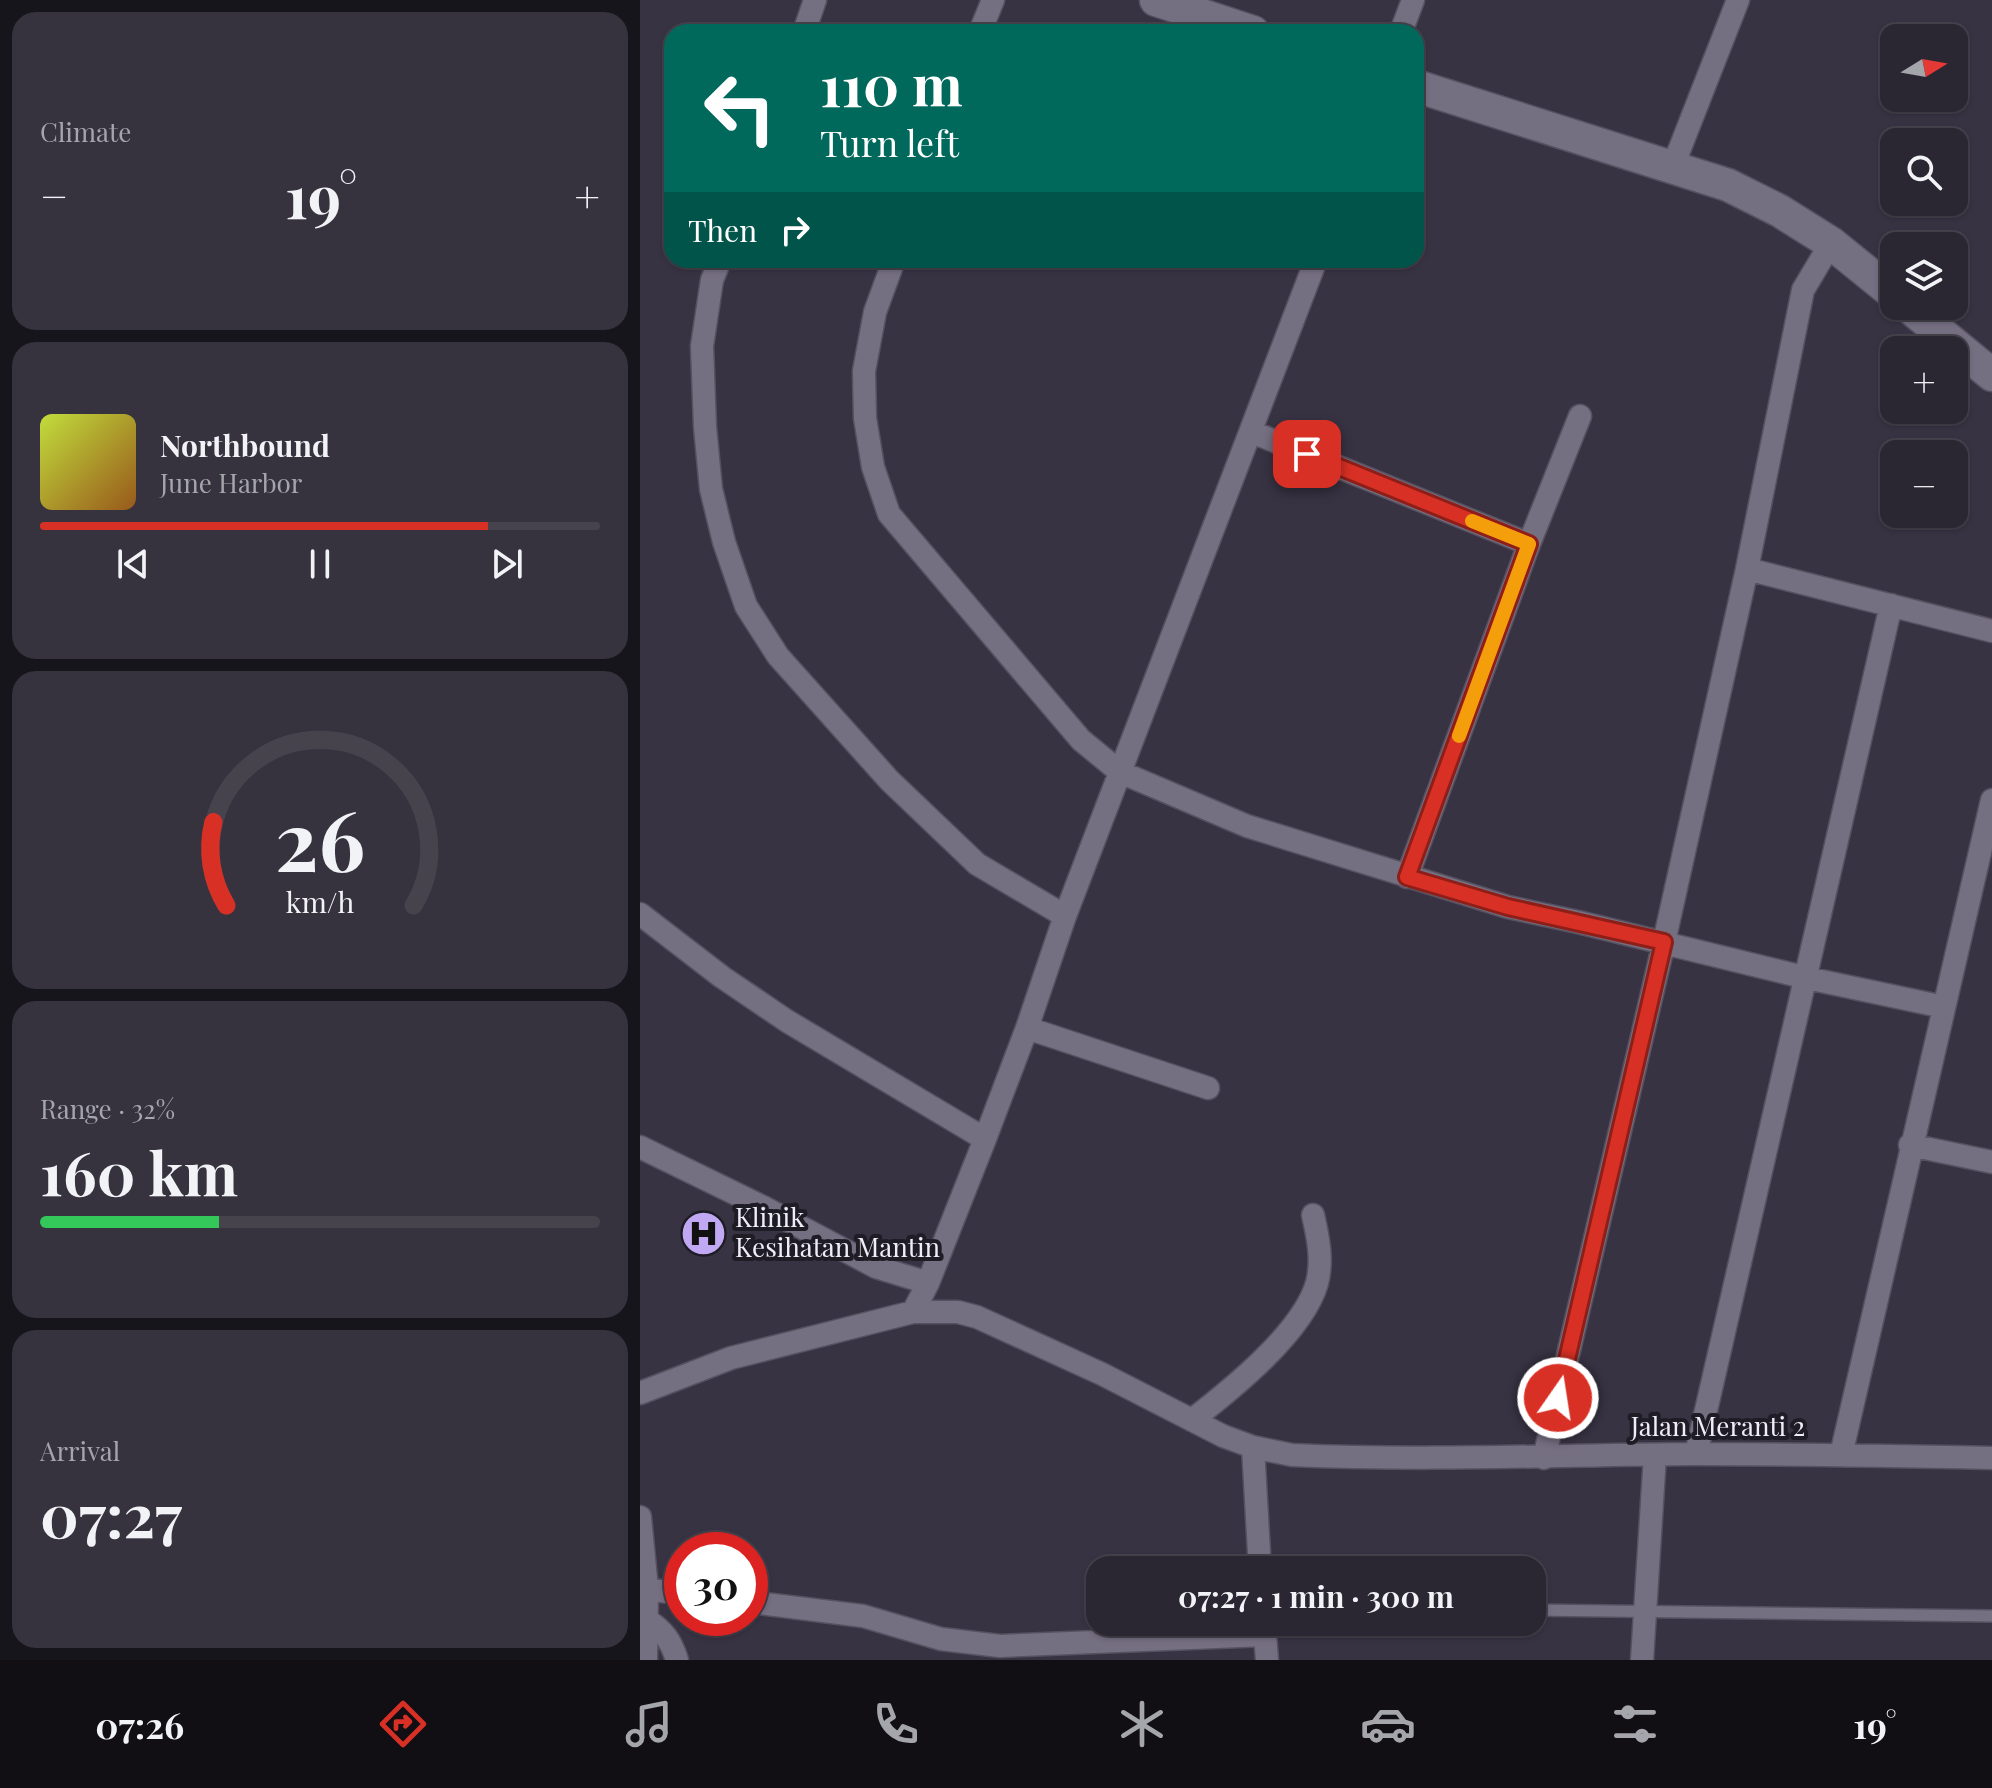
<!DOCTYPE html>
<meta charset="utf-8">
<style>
body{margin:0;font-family:"Playfair Display",serif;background:#36323e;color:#f1f3f6;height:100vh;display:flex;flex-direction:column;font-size:30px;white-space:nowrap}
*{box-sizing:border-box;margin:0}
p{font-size:26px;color:#a5a5ac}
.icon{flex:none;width:44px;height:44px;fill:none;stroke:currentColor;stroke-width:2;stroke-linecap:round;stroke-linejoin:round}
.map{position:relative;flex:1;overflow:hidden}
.panel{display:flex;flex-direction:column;gap:12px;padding:12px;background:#17151c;width:640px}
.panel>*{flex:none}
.hud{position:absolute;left:24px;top:24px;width:760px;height:244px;border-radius:24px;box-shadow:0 2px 6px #0004,0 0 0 2px #46434d;background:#00695c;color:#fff;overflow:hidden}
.needle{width:52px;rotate:79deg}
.buttons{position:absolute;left:1240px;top:24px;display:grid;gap:16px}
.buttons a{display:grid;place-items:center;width:88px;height:88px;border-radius:16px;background:#2a2632;box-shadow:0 2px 6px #0004,0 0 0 2px #46434d;font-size:40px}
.speed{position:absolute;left:24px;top:1532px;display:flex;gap:16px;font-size:40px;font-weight:700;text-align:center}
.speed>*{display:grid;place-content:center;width:104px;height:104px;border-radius:50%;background:#2a2632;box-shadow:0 2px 6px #0004,0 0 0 2px #46434d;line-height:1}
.speed .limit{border:12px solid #d22;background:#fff;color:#111}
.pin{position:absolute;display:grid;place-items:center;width:68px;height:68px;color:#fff;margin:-34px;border-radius:16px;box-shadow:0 4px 12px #0006}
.me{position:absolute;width:88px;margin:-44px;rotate:13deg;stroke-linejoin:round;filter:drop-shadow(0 0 6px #0008)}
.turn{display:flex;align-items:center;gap:28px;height:168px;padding:0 24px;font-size:36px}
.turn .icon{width:104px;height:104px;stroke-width:2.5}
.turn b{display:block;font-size:56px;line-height:68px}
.then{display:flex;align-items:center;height:76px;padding:0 24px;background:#0003;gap:16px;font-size:30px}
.big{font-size:60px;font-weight:700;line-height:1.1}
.panel .tile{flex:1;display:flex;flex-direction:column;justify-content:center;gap:12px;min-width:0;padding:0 28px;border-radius:24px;background:#36323e}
.panel .dial{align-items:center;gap:0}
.dial svg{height:208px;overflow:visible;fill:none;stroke:#46434d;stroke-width:7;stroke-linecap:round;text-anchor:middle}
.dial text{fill:#f1f3f6;stroke:none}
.song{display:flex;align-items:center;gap:24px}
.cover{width:96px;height:96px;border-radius:12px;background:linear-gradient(135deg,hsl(70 70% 55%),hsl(30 70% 35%))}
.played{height:8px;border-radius:4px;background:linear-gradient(90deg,#d93025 80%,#46434d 80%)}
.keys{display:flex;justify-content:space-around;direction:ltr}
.heat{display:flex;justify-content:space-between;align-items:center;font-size:44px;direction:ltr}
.charge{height:12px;border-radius:6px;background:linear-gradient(90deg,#34c759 32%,#46434d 0)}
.trip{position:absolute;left:446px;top:1556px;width:460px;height:80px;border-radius:24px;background:#2a2632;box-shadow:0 2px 6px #0004,0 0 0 2px #46434d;font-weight:700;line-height:80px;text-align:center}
.dock{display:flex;height:128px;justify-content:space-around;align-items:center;background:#110f14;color:#a5a5ac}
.dock .icon{width:56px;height:56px}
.dock .selected{color:#d93025}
.dock b{font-size:36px;color:#f1f3f6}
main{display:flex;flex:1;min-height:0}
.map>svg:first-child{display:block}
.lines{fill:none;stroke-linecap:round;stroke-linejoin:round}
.service-casing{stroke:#555160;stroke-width:14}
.minor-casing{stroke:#555160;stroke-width:25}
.secondary-casing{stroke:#555160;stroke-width:35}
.service{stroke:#756f82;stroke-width:11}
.minor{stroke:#756f82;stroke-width:22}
.secondary{stroke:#756f82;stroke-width:32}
.route-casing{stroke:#8d1f18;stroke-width:20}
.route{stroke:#d93025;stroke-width:14}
.slow{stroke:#f59e0b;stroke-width:14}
.labels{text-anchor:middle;stroke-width:8;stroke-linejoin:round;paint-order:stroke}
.poi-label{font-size:26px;fill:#f0ecf8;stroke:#1e1c24;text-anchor:start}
.street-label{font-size:26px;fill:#f0ecf8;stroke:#1e1c24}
</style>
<main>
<section class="panel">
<div class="tile"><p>Climate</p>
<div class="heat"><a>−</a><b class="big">19°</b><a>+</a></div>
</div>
<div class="tile">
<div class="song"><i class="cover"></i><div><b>Northbound</b><p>June Harbor</p></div></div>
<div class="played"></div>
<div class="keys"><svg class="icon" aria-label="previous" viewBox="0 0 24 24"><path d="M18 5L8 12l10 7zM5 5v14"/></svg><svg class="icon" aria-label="pause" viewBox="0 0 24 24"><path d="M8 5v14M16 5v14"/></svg><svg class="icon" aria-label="next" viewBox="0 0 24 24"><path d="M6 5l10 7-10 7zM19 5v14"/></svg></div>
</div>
<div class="tile dial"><svg viewBox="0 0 100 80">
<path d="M14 69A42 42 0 1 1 86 69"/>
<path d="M14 69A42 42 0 0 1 9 37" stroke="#d93025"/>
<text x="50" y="56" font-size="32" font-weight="700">26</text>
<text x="50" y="72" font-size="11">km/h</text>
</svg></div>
<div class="tile"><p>Range · 32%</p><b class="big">160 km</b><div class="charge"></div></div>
<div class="tile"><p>Arrival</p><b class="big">07:27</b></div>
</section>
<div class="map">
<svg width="1352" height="1660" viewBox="0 0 1352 1660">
<rect width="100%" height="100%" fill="#383343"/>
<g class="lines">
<defs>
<path id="service" d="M892,1610L1352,1616"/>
<path id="minor" d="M164,32L175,0
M340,32L353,0
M761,32L773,0
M1033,166L1098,0
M80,260L72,280L62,346L65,427L71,489L84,542L106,606L138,656L249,780L337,864L425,916
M254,260L235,312L224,371L225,418L233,467L249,514L441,740L480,772L607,826L868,907L938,922L1167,978L1304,1007
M612,432L889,544
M1107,569L1352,631
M767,877L889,544L940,416
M0,914L82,977L147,1021L345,1139
M387,1028L568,1088
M1270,1145L1352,1162
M0,1147L125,1208L236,1267L288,1283
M273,1312L288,1283L345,1139L387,1028L425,916L676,260
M0,1393L91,1358L273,1312H318L337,1317L462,1374L583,1436L613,1447L652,1455C786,1461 920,1455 1054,1454C1153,1454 1253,1456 1352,1458
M552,1420C592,1389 663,1332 677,1283C683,1260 678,1237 673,1215
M613,1447L620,1570
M1056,1454L1251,605
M1201,1455L1352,800
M904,1458L1024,942L1107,569L1163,290L1191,243
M0,1517L7,1589L6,1660
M7,1589L42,1594
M110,1602L223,1616L301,1639L360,1646L625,1635
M7,1620C24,1631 31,1641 37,1660
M624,1623L627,1660
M1002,1660L1015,1455"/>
<path id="secondary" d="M516,0L613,32
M776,86L1088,185L1140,211L1191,243L1254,294
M1268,306L1352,375"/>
</defs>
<use href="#service" class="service-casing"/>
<use href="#minor" class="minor-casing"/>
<use href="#secondary" class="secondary-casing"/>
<use href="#service" class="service"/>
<use href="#minor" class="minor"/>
<use href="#secondary" class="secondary"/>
</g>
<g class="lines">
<defs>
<path id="route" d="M667,454L889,544L767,877L868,907L1024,942L918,1398"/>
</defs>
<use href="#route" class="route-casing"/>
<use href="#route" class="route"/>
<path class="slow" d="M819,736L889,544L832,521"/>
</g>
<defs>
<symbol id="hospital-disc" viewBox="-11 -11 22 22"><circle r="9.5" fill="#c1a8f3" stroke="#1e1c24"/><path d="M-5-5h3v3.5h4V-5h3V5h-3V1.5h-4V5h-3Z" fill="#111"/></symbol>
</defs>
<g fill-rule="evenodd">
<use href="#hospital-disc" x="38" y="1208" width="51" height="51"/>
</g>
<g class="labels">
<g class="poi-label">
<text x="95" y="1227">Klinik<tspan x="95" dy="30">Kesihatan Mantin</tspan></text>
</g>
<g class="street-label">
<text x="1078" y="1436">Jalan Meranti 2</text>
</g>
</g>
</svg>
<div class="buttons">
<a><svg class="needle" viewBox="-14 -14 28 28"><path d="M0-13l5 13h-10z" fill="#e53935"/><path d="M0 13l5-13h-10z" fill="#a5a5ac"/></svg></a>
<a><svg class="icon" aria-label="search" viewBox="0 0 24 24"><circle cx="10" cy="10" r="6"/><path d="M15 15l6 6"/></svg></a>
<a><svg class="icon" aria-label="layers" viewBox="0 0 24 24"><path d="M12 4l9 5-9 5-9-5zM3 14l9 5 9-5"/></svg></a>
<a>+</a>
<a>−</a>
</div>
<div class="speed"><div class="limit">30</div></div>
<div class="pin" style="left:667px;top:454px;background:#d93025"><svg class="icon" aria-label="arrive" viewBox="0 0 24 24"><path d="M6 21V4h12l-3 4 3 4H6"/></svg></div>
<svg class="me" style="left:918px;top:1398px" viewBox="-20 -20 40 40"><circle r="17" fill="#d93025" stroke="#fff" stroke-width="3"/><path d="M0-11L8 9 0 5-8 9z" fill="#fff"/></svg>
<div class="trip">07:27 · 1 min · 300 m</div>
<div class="hud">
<div class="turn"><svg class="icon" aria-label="left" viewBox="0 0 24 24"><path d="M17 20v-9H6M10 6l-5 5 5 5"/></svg><div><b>110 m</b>Turn left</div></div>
<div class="then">Then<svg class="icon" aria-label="right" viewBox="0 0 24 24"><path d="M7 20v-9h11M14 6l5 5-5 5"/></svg></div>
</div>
</div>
</main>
<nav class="dock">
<b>07:26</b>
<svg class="icon selected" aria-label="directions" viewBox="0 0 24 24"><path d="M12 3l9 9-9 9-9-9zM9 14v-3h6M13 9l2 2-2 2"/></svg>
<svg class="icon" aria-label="music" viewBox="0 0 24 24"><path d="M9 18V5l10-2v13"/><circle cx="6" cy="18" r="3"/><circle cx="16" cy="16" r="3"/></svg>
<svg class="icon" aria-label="phone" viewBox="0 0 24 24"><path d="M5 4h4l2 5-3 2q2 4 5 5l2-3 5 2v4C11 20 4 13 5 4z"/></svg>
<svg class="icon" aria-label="climate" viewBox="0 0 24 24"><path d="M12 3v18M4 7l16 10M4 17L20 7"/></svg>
<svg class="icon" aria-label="car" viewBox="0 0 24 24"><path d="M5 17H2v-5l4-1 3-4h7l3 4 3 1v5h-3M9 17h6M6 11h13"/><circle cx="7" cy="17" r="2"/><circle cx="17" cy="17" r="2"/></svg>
<svg class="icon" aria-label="filters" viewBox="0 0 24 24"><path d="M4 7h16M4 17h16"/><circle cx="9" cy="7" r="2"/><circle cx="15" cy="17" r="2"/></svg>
<b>19°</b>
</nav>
